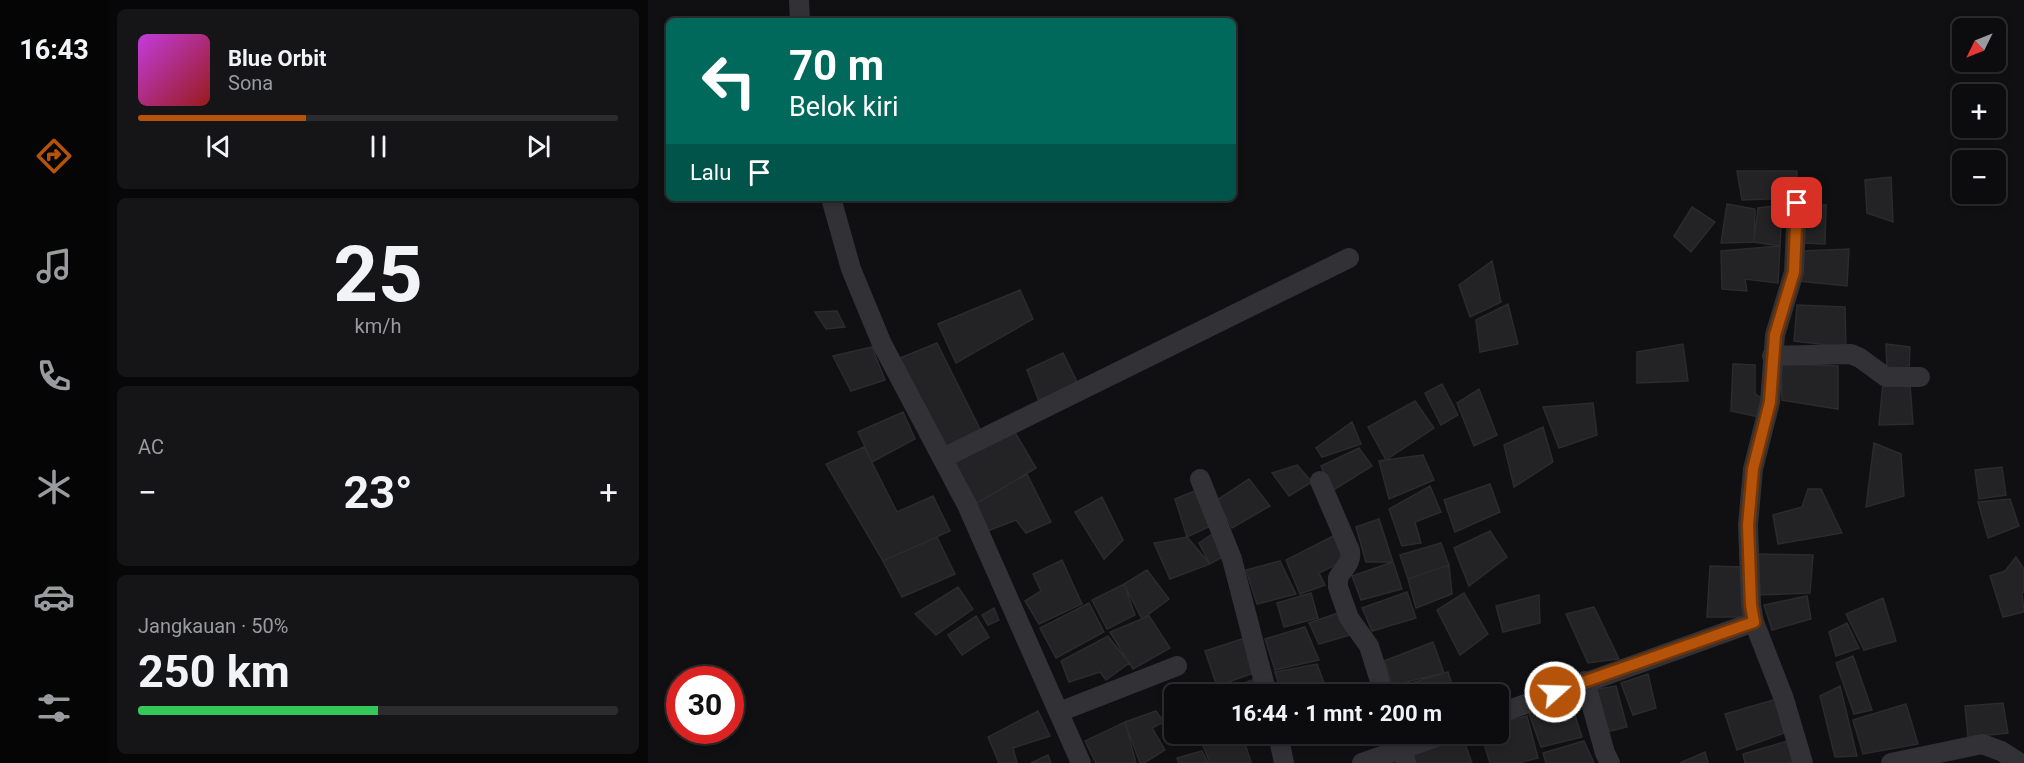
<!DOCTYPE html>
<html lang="id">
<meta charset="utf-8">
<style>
body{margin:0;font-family:Roboto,sans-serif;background:#151517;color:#f1f3f6;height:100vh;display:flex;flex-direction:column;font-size:22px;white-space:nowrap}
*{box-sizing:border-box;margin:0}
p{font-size:20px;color:#9a9b9e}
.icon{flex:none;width:33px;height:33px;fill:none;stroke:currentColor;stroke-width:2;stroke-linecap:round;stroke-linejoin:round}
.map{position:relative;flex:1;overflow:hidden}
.side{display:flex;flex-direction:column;gap:9px;padding:9px;background:#070708;width:540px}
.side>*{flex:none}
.top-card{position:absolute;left:18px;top:18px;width:570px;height:183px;border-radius:9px;box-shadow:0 3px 9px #0003,0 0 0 2px #2c2c2e;background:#00695c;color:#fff;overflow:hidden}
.needle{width:39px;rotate:227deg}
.fabs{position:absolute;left:1304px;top:18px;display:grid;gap:12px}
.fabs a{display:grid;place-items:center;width:54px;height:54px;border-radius:9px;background:#0c0c0e;box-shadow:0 3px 9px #0003,0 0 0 2px #2c2c2e;font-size:30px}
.speed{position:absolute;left:18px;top:666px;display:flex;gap:12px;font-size:30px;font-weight:700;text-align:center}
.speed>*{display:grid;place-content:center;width:78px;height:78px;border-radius:50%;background:#0c0c0e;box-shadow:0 3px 9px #0003,0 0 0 2px #2c2c2e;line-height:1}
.speed .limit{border:9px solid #d22;background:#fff;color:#111}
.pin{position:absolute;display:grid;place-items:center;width:51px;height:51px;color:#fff;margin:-26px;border-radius:12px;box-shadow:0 3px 9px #0006}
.me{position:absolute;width:66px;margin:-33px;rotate:70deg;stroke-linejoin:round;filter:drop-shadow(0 0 4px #0008)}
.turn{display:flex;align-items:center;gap:21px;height:126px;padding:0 24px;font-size:27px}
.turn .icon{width:78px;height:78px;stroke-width:2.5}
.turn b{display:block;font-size:42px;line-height:51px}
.then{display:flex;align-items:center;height:57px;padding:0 24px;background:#0003;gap:12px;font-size:22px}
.big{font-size:45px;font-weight:700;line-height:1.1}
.side .tile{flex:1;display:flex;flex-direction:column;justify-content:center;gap:9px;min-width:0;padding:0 21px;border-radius:9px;background:#151517}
.side .dial{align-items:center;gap:0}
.dial b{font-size:78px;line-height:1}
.song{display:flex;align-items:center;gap:18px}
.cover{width:72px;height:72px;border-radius:9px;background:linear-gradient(135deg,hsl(290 70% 55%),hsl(0 70% 35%))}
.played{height:6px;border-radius:3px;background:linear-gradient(90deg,#b45309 35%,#2c2c2e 35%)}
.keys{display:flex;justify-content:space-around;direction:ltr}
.heat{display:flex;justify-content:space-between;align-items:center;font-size:33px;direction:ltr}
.charge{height:9px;border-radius:4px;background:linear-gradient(90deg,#34c759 50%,#2c2c2e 0)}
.trip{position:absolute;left:516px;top:684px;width:345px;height:60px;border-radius:9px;background:#0c0c0e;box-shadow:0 3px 9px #0003,0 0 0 2px #2c2c2e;font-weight:700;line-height:60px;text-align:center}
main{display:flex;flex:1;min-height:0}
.tab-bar{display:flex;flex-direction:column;width:108px;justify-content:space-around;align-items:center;background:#050506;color:#9a9b9e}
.tab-bar .icon{width:42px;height:42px}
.tab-bar .selected{color:#b45309}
.tab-bar b{font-size:27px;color:#f1f3f6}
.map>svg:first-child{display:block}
.building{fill:#232325;stroke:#2b2a2d;stroke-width:1.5}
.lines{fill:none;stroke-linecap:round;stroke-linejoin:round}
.minor{stroke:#323236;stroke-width:20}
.route-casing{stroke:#753606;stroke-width:15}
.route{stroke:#b45309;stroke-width:10}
</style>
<main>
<nav class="tab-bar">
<b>16:43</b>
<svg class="icon selected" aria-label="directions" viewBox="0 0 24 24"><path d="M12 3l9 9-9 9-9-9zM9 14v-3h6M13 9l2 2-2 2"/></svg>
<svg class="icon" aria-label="music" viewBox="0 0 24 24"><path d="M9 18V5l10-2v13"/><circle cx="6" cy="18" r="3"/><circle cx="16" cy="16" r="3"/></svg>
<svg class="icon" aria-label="phone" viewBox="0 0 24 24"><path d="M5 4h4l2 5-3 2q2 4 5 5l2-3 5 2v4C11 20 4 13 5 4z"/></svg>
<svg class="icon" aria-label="climate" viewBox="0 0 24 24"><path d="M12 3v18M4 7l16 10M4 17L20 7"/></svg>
<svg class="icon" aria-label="car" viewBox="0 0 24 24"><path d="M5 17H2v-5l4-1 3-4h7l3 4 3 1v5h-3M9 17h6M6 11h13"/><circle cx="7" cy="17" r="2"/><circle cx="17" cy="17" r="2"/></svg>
<svg class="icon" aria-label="filters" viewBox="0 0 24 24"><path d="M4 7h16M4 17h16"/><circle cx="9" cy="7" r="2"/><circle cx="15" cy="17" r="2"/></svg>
</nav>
<section class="side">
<div class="tile">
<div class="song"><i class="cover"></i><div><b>Blue Orbit</b><p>Sona</p></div></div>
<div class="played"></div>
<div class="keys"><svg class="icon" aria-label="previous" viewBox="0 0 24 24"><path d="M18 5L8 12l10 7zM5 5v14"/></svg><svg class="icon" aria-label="pause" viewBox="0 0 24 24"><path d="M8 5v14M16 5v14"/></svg><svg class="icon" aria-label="next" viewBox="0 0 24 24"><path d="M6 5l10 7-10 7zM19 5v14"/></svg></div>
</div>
<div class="tile dial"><b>25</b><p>km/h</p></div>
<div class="tile"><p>AC</p>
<div class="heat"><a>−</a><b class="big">23°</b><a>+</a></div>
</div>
<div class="tile"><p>Jangkauan · 50%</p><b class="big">250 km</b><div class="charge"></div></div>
</section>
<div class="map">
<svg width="1376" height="763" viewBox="0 0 1376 763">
<rect width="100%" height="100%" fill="#101012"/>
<path class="building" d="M1089,171H1149L1148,198L1094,200Z
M1243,177L1245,222L1219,213L1217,180Z
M1079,204L1107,209L1106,242L1073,243Z
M1134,205L1132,246L1106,242L1110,208Z
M1155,205H1178L1177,244L1155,243Z
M1044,207L1067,222L1043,252L1026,236Z
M1132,246L1130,283L1097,279L1099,291L1074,289L1073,251Z
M1201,249L1199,286L1151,281L1154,251Z
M844,261L853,302L822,317L811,285Z
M372,290L385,319L308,363L290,324Z
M860,304L870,344L832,352L828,320Z
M1149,305L1197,307L1198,347L1146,341Z
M189,311L197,327L178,329L167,312Z
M289,343L333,431L292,453L250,359Z
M1035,344L1040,381L989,383V352Z
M1238,344L1262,347L1261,370L1239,369Z
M224,347L237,380L203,391L185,356Z
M415,353L433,390L394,409L379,370Z
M1085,364L1107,365V394L1115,399L1111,417L1083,411Z
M1133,364L1190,366V409L1134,400Z
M1235,383L1262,384L1265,424L1231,425Z
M794,384L810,415L793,425L777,393Z
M831,389L849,435L826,446L809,403Z
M767,401L786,428L738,460L720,427Z
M945,403L949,435L911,448L895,407Z
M255,412L267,439L224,462L210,432Z
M704,422L713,444L674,457L668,448Z
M895,427L905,462L866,487L856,445Z
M365,429L388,468L329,503L306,463Z
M1226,443L1253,454L1256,496L1218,507Z
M216,447L249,512L285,496L302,531L235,561L178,464Z
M711,448L724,466L684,491L673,466Z
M775,455L786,480L741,499L731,461Z
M649,465L664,482L641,496L624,473Z
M1354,467L1358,495L1331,499L1327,470Z
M379,474L403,522L378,533L368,520L337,532L329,503Z
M601,479L622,506L584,528L569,500Z
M842,484L852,512L807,532L796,500Z
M782,486L793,512L767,522L773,543L754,546L741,509Z
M1160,489H1173L1194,533L1130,544L1125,515L1154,507Z
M549,490L567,524L539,537L527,499Z
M454,497L475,540L456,559L427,512Z
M1362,499L1371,526L1340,538L1330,502Z
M731,519L745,562H718L708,527Z
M842,531L859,557L821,586L806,548Z
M567,532L578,555L562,564L551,543Z
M687,535L698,560L671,573L677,585L652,594L638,560Z
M289,537L307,574L254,597L235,561Z
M539,537L562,564L522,579L506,543Z
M793,543L801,565L760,579L752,555Z
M1109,554L1165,555L1162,593L1110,595Z
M1368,557L1376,569V592L1374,593L1376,612L1355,617L1342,576L1357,571Z
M414,560L434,604L391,624L377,601L393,591L385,574Z
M632,561L648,594L609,604L598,570Z
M745,562L754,589L713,600L704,576Z
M801,565L804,594L768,608L760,579Z
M1062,566L1097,567L1095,617H1059Z
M499,570L521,599L494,619L476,584Z
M476,584L487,615L459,629L444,600Z
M310,587L325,609L288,635L267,614Z
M759,592L768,618L724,631L714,608Z
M663,593L670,618L636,627L629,603Z
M816,593L840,634L812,655L789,610Z
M891,595L892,623L855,632L848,606Z
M1159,596L1163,619L1124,630L1116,605Z
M1235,598L1248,641L1216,650L1198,614Z
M441,603L456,632L408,658L392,628Z
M946,607L971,659L940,663L918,614Z
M346,608L351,620L340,625L334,615Z
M693,612L702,635L671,644L661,623Z
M328,616L341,637L314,655L300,635Z
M501,616L522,648L485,669L462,632Z
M1199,623L1211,648L1188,656L1181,632Z
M657,627L671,660L627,670L617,639Z
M460,636L481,663L458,680L452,672L421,682L413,661Z
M594,639L611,671L569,686L557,651Z
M785,642L796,673L745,685L736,661Z
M1205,656L1224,710L1206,714L1188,663Z
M669,664L680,694H634L627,672Z
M800,672L807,694H750L747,688Z
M1000,674L1008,708L985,715L973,683Z
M609,678L613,694H578L576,691Z
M968,686L979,727L954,733L942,690Z
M1192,686L1209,756L1187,757L1172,696Z
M921,697L934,737L893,747L879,708Z
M1129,699L1139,732L1089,750L1077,714Z
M1355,703L1360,733L1320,737L1317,706Z
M1258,704L1270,744L1215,754L1205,720Z
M390,711L402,736L365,748L369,763H351L340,737Z
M508,711L516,722L504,728L517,750L496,763H492L477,722Z
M879,716L890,758L870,763H842L833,734H850V724Z
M477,722L488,763H448L437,741Z
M641,734H678L643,741Z
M690,734H713L715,740L695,745Z
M814,736L824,763H766L762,750Z
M595,738L603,762L600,763H562L553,741Z
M936,741L946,763H898L895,753Z
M1140,741L1144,763H1097L1095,754Z
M554,751L560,763H531L529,758Z
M1057,752L1060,763H1032Z
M400,755L403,763H383Z"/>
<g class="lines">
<path class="minor" d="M151,0L152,21
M183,198L203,269L234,344L319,505L433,763
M1149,203L1146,272L1127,335L1122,402L1105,469L1100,525L1103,605L1106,622L1136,699L1155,763
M1124,356L1203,354L1212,358L1238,377H1272
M295,458L701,258
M552,479L584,559L619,694
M672,481L702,551C704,564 695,568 690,578V587L701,618L721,646L736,694
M937,681L957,753L962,763
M411,712L529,666
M850,714L1106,622
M630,734L636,763
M749,734L758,763
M714,763L797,734
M1243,763L1334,744L1353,751L1372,763"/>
</g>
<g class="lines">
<defs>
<path id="route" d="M907,692L1106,622L1103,605L1100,525L1105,469L1122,402L1127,335L1146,272L1149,203"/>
</defs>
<use href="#route" class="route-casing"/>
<use href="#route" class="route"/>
</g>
</svg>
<div class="fabs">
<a><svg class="needle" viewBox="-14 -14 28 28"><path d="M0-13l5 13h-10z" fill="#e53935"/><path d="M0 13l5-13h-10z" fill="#9a9b9e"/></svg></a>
<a>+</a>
<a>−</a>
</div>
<div class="speed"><div class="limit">30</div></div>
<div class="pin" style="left:1149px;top:203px;background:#d93025"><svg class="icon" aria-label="arrive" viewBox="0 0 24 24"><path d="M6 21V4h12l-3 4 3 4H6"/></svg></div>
<svg class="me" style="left:907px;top:692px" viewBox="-20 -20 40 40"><circle r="17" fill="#b45309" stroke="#fff" stroke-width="3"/><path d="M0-11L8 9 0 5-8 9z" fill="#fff"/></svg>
<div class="trip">16:44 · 1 mnt · 200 m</div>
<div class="top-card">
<div class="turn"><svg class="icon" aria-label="left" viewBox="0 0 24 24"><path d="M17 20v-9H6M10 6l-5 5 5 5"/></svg><div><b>70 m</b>Belok kiri</div></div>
<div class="then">Lalu<svg class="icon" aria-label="arrive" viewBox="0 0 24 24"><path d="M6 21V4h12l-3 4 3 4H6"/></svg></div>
</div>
</div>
</main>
